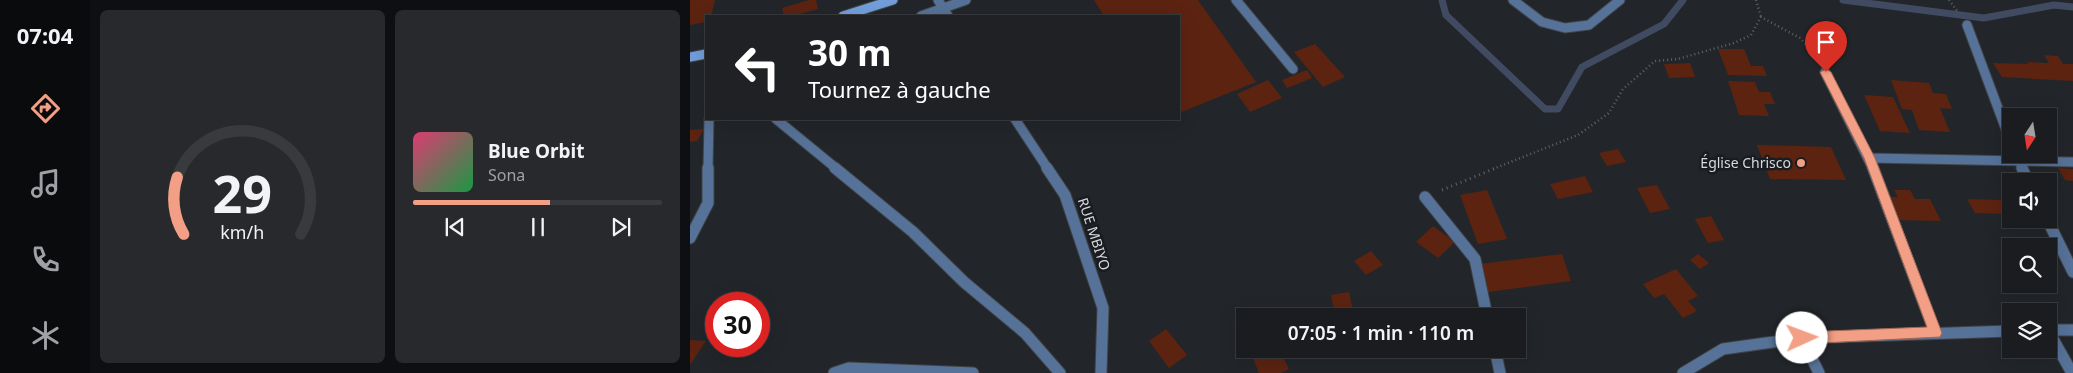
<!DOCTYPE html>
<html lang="fr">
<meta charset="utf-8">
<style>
body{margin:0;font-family:"Noto Sans",sans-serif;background:#27292d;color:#f1f3f6;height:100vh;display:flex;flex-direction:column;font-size:19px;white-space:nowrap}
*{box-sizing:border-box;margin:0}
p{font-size:16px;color:#9fa1a5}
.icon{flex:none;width:28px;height:28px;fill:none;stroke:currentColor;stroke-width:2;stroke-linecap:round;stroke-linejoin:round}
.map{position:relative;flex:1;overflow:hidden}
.panel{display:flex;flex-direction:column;gap:10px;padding:10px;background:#0e0f12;width:600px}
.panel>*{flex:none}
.guide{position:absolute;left:15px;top:15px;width:475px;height:105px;border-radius:0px;box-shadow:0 5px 20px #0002,0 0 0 1px #383a3e;background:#202124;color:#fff;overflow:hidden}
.needle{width:32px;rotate:192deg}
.fabs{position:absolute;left:1312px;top:108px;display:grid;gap:10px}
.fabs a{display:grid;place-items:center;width:55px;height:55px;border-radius:0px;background:#1a1c20;box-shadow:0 5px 20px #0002,0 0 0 1px #383a3e;font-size:25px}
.speed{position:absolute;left:15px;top:292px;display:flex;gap:10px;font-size:25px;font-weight:700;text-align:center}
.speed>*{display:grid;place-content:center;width:65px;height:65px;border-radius:50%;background:#1a1c20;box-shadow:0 5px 20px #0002,0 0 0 1px #383a3e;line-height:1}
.speed .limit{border:8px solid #d22;background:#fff;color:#111}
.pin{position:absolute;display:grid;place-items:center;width:42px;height:42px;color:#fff;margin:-51px -21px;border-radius:50% 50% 50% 0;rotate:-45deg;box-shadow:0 0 5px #0007}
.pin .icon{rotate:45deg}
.me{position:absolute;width:55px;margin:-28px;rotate:88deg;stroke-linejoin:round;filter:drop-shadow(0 0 4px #0008)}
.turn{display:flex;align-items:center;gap:18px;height:105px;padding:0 20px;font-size:22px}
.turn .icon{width:65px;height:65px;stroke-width:2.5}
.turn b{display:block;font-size:35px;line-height:42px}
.panel .widget{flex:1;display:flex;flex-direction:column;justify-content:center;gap:8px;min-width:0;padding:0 18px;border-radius:8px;background:#27292d}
.panel .dial{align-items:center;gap:0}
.dial svg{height:130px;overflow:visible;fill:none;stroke:#383a3e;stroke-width:7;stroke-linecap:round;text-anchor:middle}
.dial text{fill:#f1f3f6;stroke:none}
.song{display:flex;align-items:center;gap:15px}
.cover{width:60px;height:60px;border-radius:8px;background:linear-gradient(135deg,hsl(340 70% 55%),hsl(140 70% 35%))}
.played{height:5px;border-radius:2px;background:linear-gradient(90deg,#f39f85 55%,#383a3e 55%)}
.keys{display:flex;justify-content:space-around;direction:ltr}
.panel .tiles{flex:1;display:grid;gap:10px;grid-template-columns:repeat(2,1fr)}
.trip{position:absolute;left:546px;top:308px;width:290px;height:50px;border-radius:0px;background:#1a1c20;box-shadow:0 5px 20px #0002,0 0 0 1px #383a3e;font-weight:600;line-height:50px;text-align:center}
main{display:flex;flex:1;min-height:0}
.menu{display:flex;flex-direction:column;width:90px;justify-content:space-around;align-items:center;background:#0a0b0d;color:#9fa1a5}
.menu .icon{width:35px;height:35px}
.menu .on{color:#f39f85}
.menu b{font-size:22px;color:#f1f3f6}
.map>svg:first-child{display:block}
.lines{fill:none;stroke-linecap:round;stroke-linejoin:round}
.stream{stroke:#404b62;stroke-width:7}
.building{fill:#5c2311}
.lane-far1-casing{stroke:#3f4346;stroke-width:11}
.lane-casing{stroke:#3f4346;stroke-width:13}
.street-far1-casing{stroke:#3f4346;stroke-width:11}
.street-casing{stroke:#3f4346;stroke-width:13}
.secondary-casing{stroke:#3f4346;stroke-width:11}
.path-far1{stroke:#5f6266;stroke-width:2.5;stroke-dasharray:1 3;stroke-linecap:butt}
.path{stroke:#5f6266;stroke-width:3;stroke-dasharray:1 4;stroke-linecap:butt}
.lane-far1{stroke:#577298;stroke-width:9}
.lane{stroke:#577298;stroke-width:11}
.street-far1{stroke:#577298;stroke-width:9}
.street{stroke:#577298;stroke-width:11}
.secondary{stroke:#729eda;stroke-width:9}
.route{fill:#f39f85;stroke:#9e6756}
.poi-dot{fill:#f39f85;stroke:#191c20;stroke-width:2}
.labels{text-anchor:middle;stroke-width:5;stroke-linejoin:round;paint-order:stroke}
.poi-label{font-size:14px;fill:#d7d9dc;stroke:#191c20;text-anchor:end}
.street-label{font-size:14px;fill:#d7d9dc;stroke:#191c20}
</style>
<main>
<nav class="menu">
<b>07:04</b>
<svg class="icon on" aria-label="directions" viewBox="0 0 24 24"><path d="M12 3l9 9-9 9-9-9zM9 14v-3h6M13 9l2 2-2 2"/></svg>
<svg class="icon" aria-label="music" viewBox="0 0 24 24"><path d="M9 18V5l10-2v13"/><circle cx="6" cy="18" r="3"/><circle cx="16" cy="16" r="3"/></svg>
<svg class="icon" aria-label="phone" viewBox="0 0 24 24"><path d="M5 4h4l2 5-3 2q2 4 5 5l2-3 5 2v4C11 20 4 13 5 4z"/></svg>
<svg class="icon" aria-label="climate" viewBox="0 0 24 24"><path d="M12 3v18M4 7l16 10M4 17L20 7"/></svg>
</nav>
<section class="panel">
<div class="tiles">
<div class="widget dial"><svg viewBox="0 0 100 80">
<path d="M14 69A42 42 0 1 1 86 69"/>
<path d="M14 69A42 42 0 0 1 10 34" stroke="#f39f85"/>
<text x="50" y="56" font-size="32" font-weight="700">29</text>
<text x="50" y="72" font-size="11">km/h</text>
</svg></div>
<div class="widget">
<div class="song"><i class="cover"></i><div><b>Blue Orbit</b><p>Sona</p></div></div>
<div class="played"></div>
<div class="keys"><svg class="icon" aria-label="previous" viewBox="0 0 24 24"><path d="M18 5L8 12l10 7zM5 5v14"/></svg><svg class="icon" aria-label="pause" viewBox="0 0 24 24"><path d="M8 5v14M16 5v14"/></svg><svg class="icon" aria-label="next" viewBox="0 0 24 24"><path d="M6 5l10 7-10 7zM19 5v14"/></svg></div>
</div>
</div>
</section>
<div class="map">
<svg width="1383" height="373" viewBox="0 0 1383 373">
<rect width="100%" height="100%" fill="#22262a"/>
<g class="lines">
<path class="stream" d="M752,0L756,15L855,109H868L892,67L974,24L993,0
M1153,0L1294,18L1364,5L1383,7"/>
</g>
<path class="building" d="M0,0H25L21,16H16V22L0,25Z
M119,0H126L128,9L103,16H94L92,8Z
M404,0H508L566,82L489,113V16H414Z
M625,44L655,77L633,87L604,52Z
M1028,49H1054L1061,66H1073L1077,76L1038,75Z
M1354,55L1368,56L1373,64H1383V81L1312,77L1303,63L1339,64L1337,62L1359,63Z
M1000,63L1005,77L979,78L974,64Z
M617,70L622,78L597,88L592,80Z
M578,80L592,98L560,112L547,94Z
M1201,80L1239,83L1243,93L1256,94L1262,109L1250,108L1260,132L1229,130L1222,110L1212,109Z
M1038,81L1065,82L1069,92H1080L1085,104H1074L1079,116L1049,115Z
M1174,95L1203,97L1220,133L1190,131Z
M14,129L7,141L0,142V130Z
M1067,145L1141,147L1156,180L1080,179Z
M928,149L936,162L917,166L909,153Z
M1368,168L1383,169V181L1375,180Z
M895,176L903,192L868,199L860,184Z
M967,185L980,209L960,213L947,188Z
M797,190L817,239L788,244L770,195Z
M1204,190H1220L1225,199H1240L1251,221L1206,220L1196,197H1208Z
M1277,199L1312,200L1321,214L1285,213Z
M1021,216L1034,240L1018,243L1005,219Z
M743,226L765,242L748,258L726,242Z
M681,251L693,265L676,275L664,261Z
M872,254L881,281L797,292L789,264Z
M1008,254L1019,263L1010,269L1000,260Z
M986,269L1008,296L998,301L1007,311L993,318L974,294L964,298L953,284Z
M659,292L664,316H645L641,295Z
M476,329L497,355L479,368L459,341Z
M0,340L16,341L0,365Z
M559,349H589L599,369L591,373H569Z"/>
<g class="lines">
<defs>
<path id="lane-far1" d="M546,0L603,69
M823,0L852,22L875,28L899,25L930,0
M231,16L276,0"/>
<path id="lane" d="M735,197L785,259L797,316
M805,349L810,373
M144,373L159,368L283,373"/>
<path id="street-far1" d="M248,0L258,16
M1277,25L1321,143
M1135,72L1183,169
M86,119L147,169
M325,119L358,169
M1326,155L1333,169
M1179,158L1383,162
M18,169L19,119"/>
<path id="street" d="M145,168L223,232L274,282L335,333L370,373
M357,168L375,195L413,308L411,373
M1183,168L1245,333
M1332,168L1338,181
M1357,219L1383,272
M0,238L18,203V168
M1359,330H1383
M1359,332L1382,373
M1112,338L1129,373
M993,373L1033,349L1112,338L1321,331"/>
<path id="secondary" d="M153,16L203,0
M0,57L16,54"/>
</defs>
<use href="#lane-far1" class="lane-far1-casing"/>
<use href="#lane" class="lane-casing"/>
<use href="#street-far1" class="street-far1-casing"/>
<use href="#street" class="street-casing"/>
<use href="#secondary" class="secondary-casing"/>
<path class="path-far1" d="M1066,0L1071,17
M1259,0L1268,12
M803,169L888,135L919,113L933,89L965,61L988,59L1044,43L1061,35L1071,17L1110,38L1128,57"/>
<path class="path" d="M752,190L806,168"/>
<use href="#lane-far1" class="lane-far1"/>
<use href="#lane" class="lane"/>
<use href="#street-far1" class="street-far1"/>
<use href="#street" class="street"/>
<use href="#secondary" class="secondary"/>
</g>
<path class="route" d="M1136,69L1141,72L1185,158L1252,333L1250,337L1112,344L1107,342L1106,338L1107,334L1112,332L1237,327L1174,158L1130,72Z"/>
<circle class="poi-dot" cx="1111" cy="163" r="5"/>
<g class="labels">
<g class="poi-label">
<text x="1101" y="168">Église Chrisco</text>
</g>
<g class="street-label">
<text transform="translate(404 234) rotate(72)" y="5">RUE MBIYO</text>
</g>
</g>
</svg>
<div class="fabs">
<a><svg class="needle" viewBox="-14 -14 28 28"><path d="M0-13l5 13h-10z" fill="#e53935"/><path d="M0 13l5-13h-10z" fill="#9fa1a5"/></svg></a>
<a><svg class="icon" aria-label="sound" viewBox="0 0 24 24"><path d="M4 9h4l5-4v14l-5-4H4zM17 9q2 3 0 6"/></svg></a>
<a><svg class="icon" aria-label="search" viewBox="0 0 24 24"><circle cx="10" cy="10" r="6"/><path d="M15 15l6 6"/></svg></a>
<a><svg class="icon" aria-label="layers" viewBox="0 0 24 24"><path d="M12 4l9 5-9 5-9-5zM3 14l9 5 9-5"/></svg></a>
</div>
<div class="speed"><div class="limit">30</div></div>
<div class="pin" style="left:1136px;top:72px;background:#d93025"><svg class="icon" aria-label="arrive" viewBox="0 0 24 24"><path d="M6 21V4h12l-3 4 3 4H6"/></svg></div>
<svg class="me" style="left:1112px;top:338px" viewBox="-20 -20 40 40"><circle r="19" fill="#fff"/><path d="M0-13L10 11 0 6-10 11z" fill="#f39f85"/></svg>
<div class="trip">07:05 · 1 min · 110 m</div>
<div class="guide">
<div class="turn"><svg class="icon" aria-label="left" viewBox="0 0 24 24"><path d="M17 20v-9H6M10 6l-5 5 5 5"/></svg><div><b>30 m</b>Tournez à gauche</div></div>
</div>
</div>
</main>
